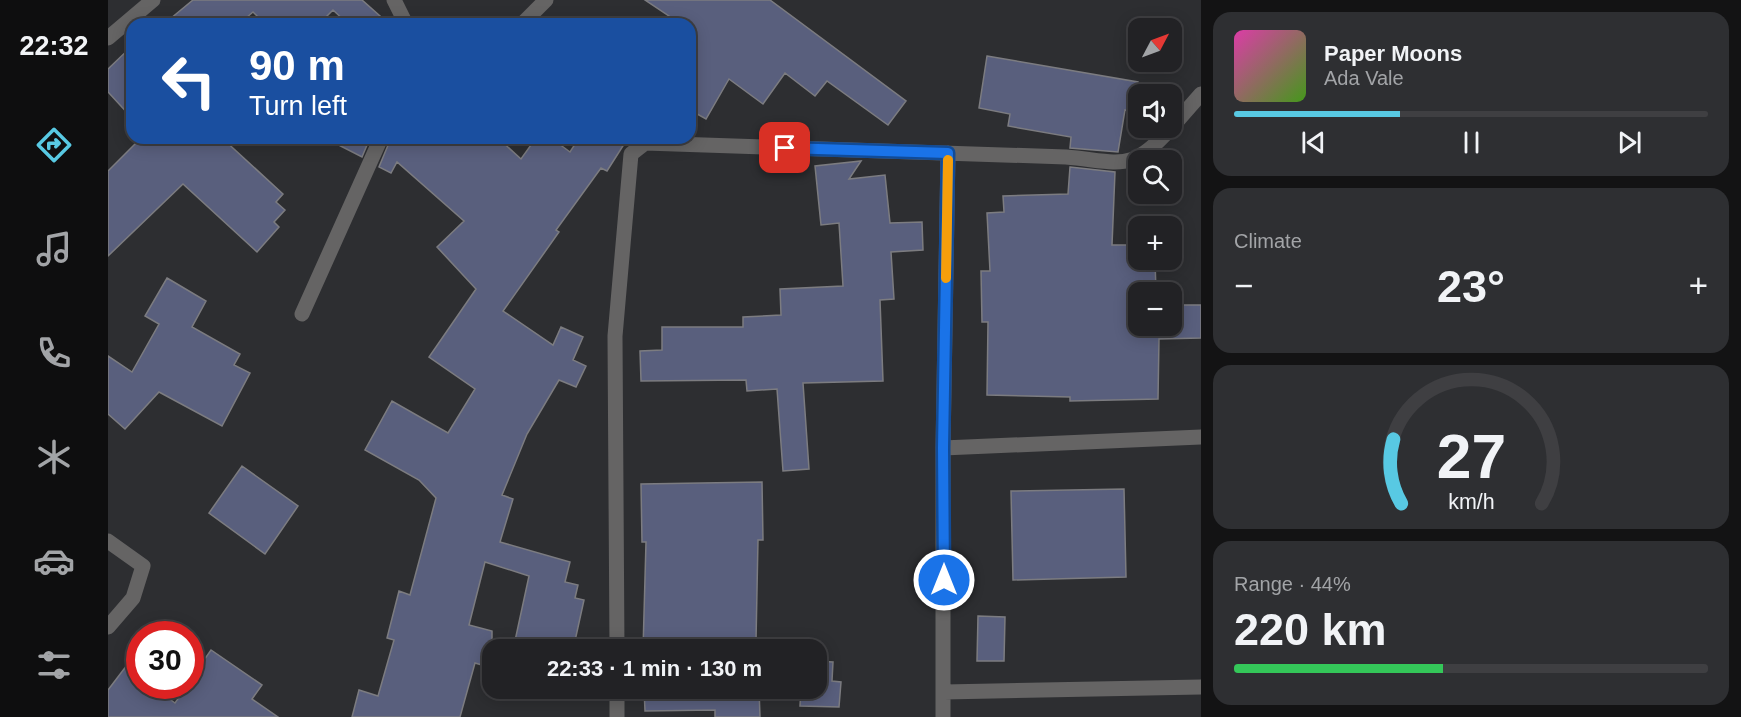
<!DOCTYPE html>
<meta charset="utf-8">
<style>
body{margin:0;font-family:Arial,sans-serif;background:#2e2f32;color:#f1f3f6;height:100vh;display:flex;flex-direction:column;font-size:22px;white-space:nowrap}
*{box-sizing:border-box;margin:0}
p{font-size:20px;color:#a2a4a7}
.icon{flex:none;width:33px;height:33px;fill:none;stroke:currentColor;stroke-width:2;stroke-linecap:round;stroke-linejoin:round}
.map{position:relative;flex:1;overflow:hidden}
.drawer{display:flex;flex-direction:column;gap:12px;padding:12px;background:#131314;width:540px}
.drawer>*{flex:none}
.top-card{position:absolute;left:18px;top:18px;width:570px;height:126px;border-radius:18px;box-shadow:0 3px 15px #0003,0 0 0 2px #3f3f42;background:#1a4fa0;color:#fff;overflow:hidden}
.needle{width:39px;rotate:49deg}
.controls{position:absolute;left:1020px;top:18px;display:grid;gap:12px}
.controls a{display:grid;place-items:center;width:54px;height:54px;border-radius:12px;background:#222225;box-shadow:0 3px 15px #0003,0 0 0 2px #3f3f42;font-size:30px}
.speed{position:absolute;left:18px;top:621px;display:flex;gap:12px;font-size:30px;font-weight:700;text-align:center}
.speed>*{display:grid;place-content:center;width:78px;height:78px;border-radius:50%;background:#222225;box-shadow:0 3px 15px #0003,0 0 0 2px #3f3f42;line-height:1}
.speed .limit{border:9px solid #d22;background:#fff;color:#111}
.pin{position:absolute;display:grid;place-items:center;width:51px;height:51px;color:#fff;margin:-26px;border-radius:12px;box-shadow:0 3px 9px #0006}
.me{position:absolute;width:66px;margin:-33px;rotate:0deg;stroke-linejoin:round;filter:drop-shadow(0 0 4px #0008)}
.turn{display:flex;align-items:center;gap:21px;height:126px;padding:0 24px;font-size:27px}
.turn .icon{width:78px;height:78px;stroke-width:2.5}
.turn b{display:block;font-size:42px;line-height:51px}
.big{font-size:45px;font-weight:700;line-height:1.1}
.drawer .widget{flex:1;display:flex;flex-direction:column;justify-content:center;gap:9px;min-width:0;padding:0 21px;border-radius:18px;background:#2e2f32}
.drawer .dial{align-items:center;gap:0}
.dial svg{height:156px;overflow:visible;fill:none;stroke:#3f3f42;stroke-width:7;stroke-linecap:round;text-anchor:middle}
.dial text{fill:#f1f3f6;stroke:none}
.song{display:flex;align-items:center;gap:18px}
.cover{width:72px;height:72px;border-radius:9px;background:linear-gradient(135deg,hsl(320 70% 55%),hsl(100 70% 35%))}
.played{height:6px;border-radius:3px;background:linear-gradient(90deg,#58c9e3 35%,#3f3f42 35%)}
.keys{display:flex;justify-content:space-around;direction:ltr}
.heat{display:flex;justify-content:space-between;align-items:center;font-size:33px;direction:ltr}
.charge{height:9px;border-radius:4px;background:linear-gradient(90deg,#34c759 44%,#3f3f42 0)}
.trip{position:absolute;left:374px;top:639px;width:345px;height:60px;border-radius:18px;background:#222225;box-shadow:0 3px 15px #0003,0 0 0 2px #3f3f42;font-weight:700;line-height:60px;text-align:center}
main{display:flex;flex:1;min-height:0}
.dock{display:flex;flex-direction:column;width:108px;justify-content:space-around;align-items:center;background:#0e0e0f;color:#a2a4a7}
.dock .icon{width:42px;height:42px}
.dock .selected{color:#58c9e3}
.dock b{font-size:27px;color:#f1f3f6}
.map>svg:first-child{display:block}
.building{fill:#595f7d;stroke:#7c7c80;stroke-width:1.5}
.lines{fill:none;stroke-linecap:round;stroke-linejoin:round}
.minor{stroke:#656464;stroke-width:15}
.route-casing{stroke:#114b97;stroke-width:15}
.route{stroke:#1a73e8;stroke-width:10}
.slow{stroke:#f59e0b;stroke-width:10}
</style>
<main>
<nav class="dock">
<b>22:32</b>
<svg class="icon selected" aria-label="directions" viewBox="0 0 24 24"><path d="M12 3l9 9-9 9-9-9zM9 14v-3h6M13 9l2 2-2 2"/></svg>
<svg class="icon" aria-label="music" viewBox="0 0 24 24"><path d="M9 18V5l10-2v13"/><circle cx="6" cy="18" r="3"/><circle cx="16" cy="16" r="3"/></svg>
<svg class="icon" aria-label="phone" viewBox="0 0 24 24"><path d="M5 4h4l2 5-3 2q2 4 5 5l2-3 5 2v4C11 20 4 13 5 4z"/></svg>
<svg class="icon" aria-label="climate" viewBox="0 0 24 24"><path d="M12 3v18M4 7l16 10M4 17L20 7"/></svg>
<svg class="icon" aria-label="car" viewBox="0 0 24 24"><path d="M5 17H2v-5l4-1 3-4h7l3 4 3 1v5h-3M9 17h6M6 11h13"/><circle cx="7" cy="17" r="2"/><circle cx="17" cy="17" r="2"/></svg>
<svg class="icon" aria-label="filters" viewBox="0 0 24 24"><path d="M4 7h16M4 17h16"/><circle cx="9" cy="7" r="2"/><circle cx="15" cy="17" r="2"/></svg>
</nav>
<div class="map">
<svg width="1093" height="717" viewBox="0 0 1093 717">
<rect width="100%" height="100%" fill="#2d2e31"/>
<path class="building" d="M85,0H254L281,24H240L225,10L211,24H157L145,12L131,24H56Z
M537,0H662L798,101L780,125L719,81L707,96L677,73L655,104L621,79L598,119L582,110V40L586,33L582,30V24H573Z
M24,46V118L0,92V69Z
M879,56L1030,82V113L1017,110L1010,152L962,148L963,137L900,126L902,114L871,108Z
M33,138H114L175,194L168,202L177,210L166,222L171,227L149,252L75,184L0,256V171Z
M217,138H262L254,157Z
M283,138H390L413,159L428,138H443L462,152L471,138H520L499,171L493,168L448,230L451,232L395,311L445,345L453,327L475,337L465,360L478,366L468,387L451,380L419,434L394,495L405,499L392,542L462,562L457,582L470,585L467,598L476,600L465,650H405L421,576L377,562L361,625L384,631V668L367,663L352,717H244L251,690L270,696L286,640L279,638L291,591L302,595L328,498L311,480L257,450L284,401L340,433L367,389L321,357L368,289L329,247L356,221L289,162L283,173L271,167Z
M753,161L741,179L777,175L782,223L814,222L815,250L783,252L786,299L772,300L775,381L695,383L701,469L675,471L669,389L639,391L638,380L533,381L532,351L554,350V327H635V317L673,315L672,289L735,286L731,223L713,225L707,166Z
M962,167L1007,172L1004,245H1030V260H1047L1048,292H1030V326H1064V305H1093V338L1051,339L1050,399L962,401V397L879,395L880,322H874L873,271H882L879,213L896,212L895,196L960,194Z
M59,278L98,301L84,327L132,354L126,365L142,373L114,426L51,392L17,429L0,414V356L24,372L51,324L37,316Z
M134,466L190,506L157,554L101,513Z
M654,482L655,540H650L648,641H650V650H535L538,542H534L533,484Z
M1016,489L1018,577L905,580L903,491Z
M870,616L897,617L896,661H869Z
M32,648V686H44L67,703L79,686H82V680L103,650L154,685L144,699L170,717H0V690Z
M708,661L725,662L724,681L733,682L731,707L692,706L693,688H708Z
M536,688H651L652,717H607V710L537,711Z"/>
<g class="lines">
<path class="minor" d="M286,0L298,24
M414,24L438,0
M0,38L45,0
M1064,127L1093,94
M194,314L273,138
M835,448L1093,437
M0,541L35,566L25,598L0,627
M509,650L507,336L523,154L537,143L958,157C1014,162 1023,173 1063,128
M509,688V717
M836,692L1093,687
M835,717V448L840,153"/>
</g>
<g class="lines">
<defs>
<path id="route" d="M677,148L840,153L835,448L836,580"/>
</defs>
<use href="#route" class="route-casing"/>
<use href="#route" class="route"/>
<path class="slow" d="M838,278L840,160"/>
</g>
</svg>
<div class="controls">
<a><svg class="needle" viewBox="-14 -14 28 28"><path d="M0-13l5 13h-10z" fill="#e53935"/><path d="M0 13l5-13h-10z" fill="#a2a4a7"/></svg></a>
<a><svg class="icon" aria-label="sound" viewBox="0 0 24 24"><path d="M4 9h4l5-4v14l-5-4H4zM17 9q2 3 0 6"/></svg></a>
<a><svg class="icon" aria-label="search" viewBox="0 0 24 24"><circle cx="10" cy="10" r="6"/><path d="M15 15l6 6"/></svg></a>
<a>+</a>
<a>−</a>
</div>
<div class="speed"><div class="limit">30</div></div>
<div class="pin" style="left:677px;top:148px;background:#d93025"><svg class="icon" aria-label="arrive" viewBox="0 0 24 24"><path d="M6 21V4h12l-3 4 3 4H6"/></svg></div>
<svg class="me" style="left:836px;top:580px" viewBox="-20 -20 40 40"><circle r="17" fill="#1a73e8" stroke="#fff" stroke-width="3"/><path d="M0-11L8 9 0 5-8 9z" fill="#fff"/></svg>
<div class="trip">22:33 · 1 min · 130 m</div>
<div class="top-card">
<div class="turn"><svg class="icon" aria-label="left" viewBox="0 0 24 24"><path d="M17 20v-9H6M10 6l-5 5 5 5"/></svg><div><b>90 m</b>Turn left</div></div>
</div>
</div>
<section class="drawer">
<div class="widget">
<div class="song"><i class="cover"></i><div><b>Paper Moons</b><p>Ada Vale</p></div></div>
<div class="played"></div>
<div class="keys"><svg class="icon" aria-label="previous" viewBox="0 0 24 24"><path d="M18 5L8 12l10 7zM5 5v14"/></svg><svg class="icon" aria-label="pause" viewBox="0 0 24 24"><path d="M8 5v14M16 5v14"/></svg><svg class="icon" aria-label="next" viewBox="0 0 24 24"><path d="M6 5l10 7-10 7zM19 5v14"/></svg></div>
</div>
<div class="widget"><p>Climate</p>
<div class="heat"><a>−</a><b class="big">23°</b><a>+</a></div>
</div>
<div class="widget dial"><svg viewBox="0 0 100 80">
<path d="M14 69A42 42 0 1 1 86 69"/>
<path d="M14 69A42 42 0 0 1 10 36" stroke="#58c9e3"/>
<text x="50" y="56" font-size="32" font-weight="700">27</text>
<text x="50" y="72" font-size="11">km/h</text>
</svg></div>
<div class="widget"><p>Range · 44%</p><b class="big">220 km</b><div class="charge"></div></div>
</section>
</main>
